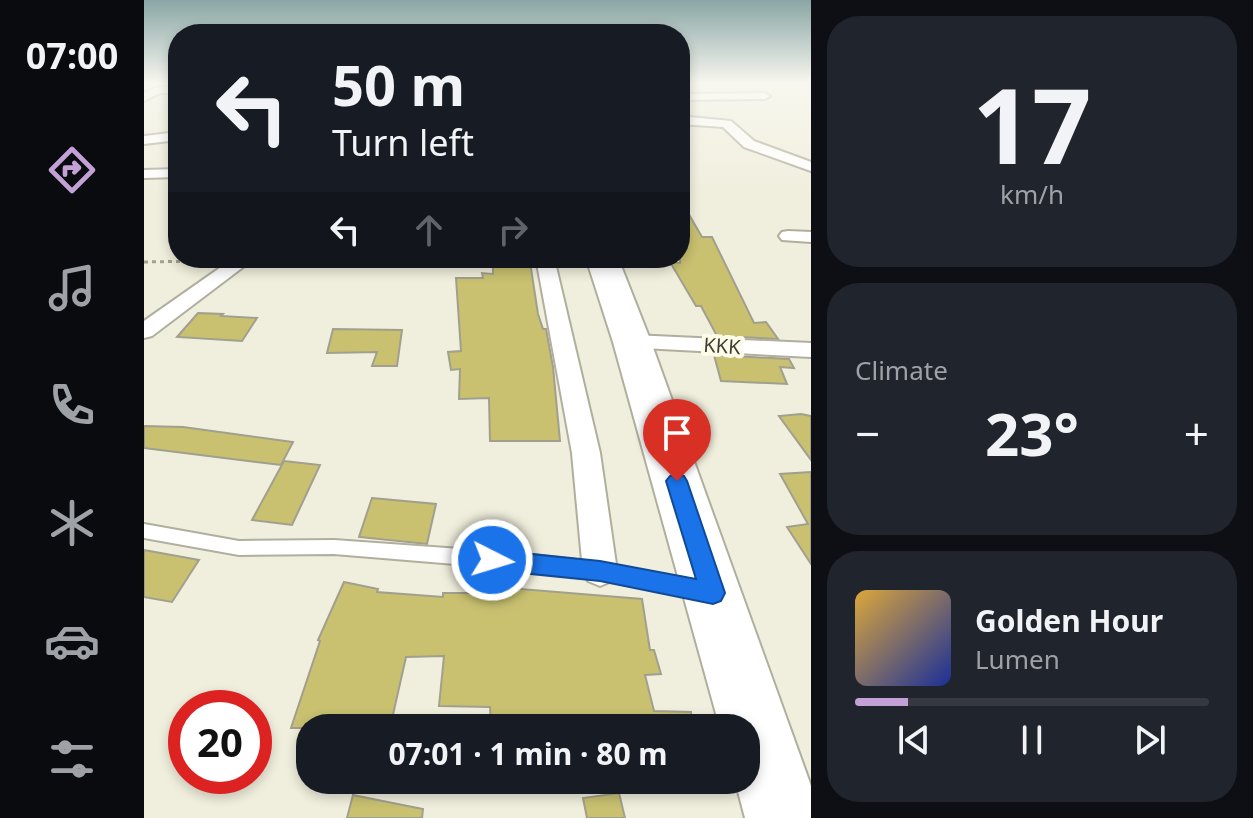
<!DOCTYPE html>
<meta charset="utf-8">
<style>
body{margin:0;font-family:"Noto Sans",sans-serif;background:#20242c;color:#f1f3f6;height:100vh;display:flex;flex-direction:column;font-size:30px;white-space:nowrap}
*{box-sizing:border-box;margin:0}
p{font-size:26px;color:#9ea1a6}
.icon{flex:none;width:44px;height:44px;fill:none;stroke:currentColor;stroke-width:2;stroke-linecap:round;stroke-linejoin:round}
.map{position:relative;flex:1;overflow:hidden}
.drawer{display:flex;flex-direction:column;gap:16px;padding:16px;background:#0d0f14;width:442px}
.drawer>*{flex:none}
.hud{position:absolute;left:24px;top:24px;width:522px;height:244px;border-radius:32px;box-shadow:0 4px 12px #0003;background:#171b24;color:#f1f3f6;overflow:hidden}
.speed{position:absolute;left:24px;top:690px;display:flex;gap:16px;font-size:40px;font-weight:700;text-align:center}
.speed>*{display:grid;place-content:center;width:104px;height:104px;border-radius:50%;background:#171b24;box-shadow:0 4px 12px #0003;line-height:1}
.speed .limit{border:12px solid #d22;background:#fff;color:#111}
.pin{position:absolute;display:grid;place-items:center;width:68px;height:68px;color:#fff;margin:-82px -34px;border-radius:50% 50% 50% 0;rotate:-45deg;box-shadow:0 0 8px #0007}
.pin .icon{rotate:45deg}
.me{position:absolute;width:88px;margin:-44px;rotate:95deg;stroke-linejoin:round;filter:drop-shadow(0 0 6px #0008)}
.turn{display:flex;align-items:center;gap:28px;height:168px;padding:0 32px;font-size:36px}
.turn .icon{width:104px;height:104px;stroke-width:2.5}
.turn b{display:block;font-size:56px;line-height:68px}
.lanes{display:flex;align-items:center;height:76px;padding:0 32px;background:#0003;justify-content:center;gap:40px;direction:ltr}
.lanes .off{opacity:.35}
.big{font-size:60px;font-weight:700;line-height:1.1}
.drawer .widget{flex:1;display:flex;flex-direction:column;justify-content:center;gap:12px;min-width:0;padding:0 28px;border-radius:32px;background:#20242c}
.drawer .dial{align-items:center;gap:0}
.dial b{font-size:104px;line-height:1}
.song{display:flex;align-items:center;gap:24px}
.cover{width:96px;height:96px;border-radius:12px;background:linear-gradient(135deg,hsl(40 70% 55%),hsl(230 70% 35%))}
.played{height:8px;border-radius:4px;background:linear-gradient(90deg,#c3a1d6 15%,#363941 15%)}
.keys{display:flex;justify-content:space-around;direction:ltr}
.heat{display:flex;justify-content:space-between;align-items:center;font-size:44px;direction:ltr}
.trip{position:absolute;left:152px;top:714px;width:464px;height:80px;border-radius:32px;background:#171b24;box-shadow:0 4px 12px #0003;font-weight:700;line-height:80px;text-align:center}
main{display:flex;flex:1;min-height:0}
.dock{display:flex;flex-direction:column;width:144px;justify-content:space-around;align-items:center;background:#090b0e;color:#9ea1a6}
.dock .icon{width:56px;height:56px}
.dock .active{color:#c3a1d6}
.dock b{font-size:36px;color:#f1f3f6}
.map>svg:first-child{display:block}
.building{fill:#c9c170;stroke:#a19f8e;stroke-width:2}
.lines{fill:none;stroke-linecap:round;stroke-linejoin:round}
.lane-casing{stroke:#b0af9d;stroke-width:4}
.street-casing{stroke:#b0af9d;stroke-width:4}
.highway-casing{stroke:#b0af9d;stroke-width:4}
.path{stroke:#a2a194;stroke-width:3;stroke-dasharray:4 4;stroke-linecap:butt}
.lane{fill:#fff;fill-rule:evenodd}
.street{fill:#fff;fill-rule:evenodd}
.highway{fill:#fff;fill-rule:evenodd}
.route{fill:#1a73e8;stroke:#114b97;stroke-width:2}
.labels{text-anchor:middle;stroke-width:8;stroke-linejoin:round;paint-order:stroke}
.street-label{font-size:20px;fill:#3e3d36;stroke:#fdfce9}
</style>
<main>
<nav class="dock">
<b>07:00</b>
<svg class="icon active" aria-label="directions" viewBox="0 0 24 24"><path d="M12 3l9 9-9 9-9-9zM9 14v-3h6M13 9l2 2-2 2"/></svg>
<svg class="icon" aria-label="music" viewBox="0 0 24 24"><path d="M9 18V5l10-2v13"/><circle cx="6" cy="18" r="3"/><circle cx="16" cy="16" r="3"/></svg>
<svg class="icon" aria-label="phone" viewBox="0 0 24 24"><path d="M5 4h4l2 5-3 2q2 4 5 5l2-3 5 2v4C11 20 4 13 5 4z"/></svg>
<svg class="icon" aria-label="climate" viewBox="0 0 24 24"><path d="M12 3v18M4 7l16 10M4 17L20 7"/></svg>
<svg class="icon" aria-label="car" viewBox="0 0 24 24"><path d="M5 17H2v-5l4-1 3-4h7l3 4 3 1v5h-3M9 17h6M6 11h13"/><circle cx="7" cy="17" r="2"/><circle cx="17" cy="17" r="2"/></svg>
<svg class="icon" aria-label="filters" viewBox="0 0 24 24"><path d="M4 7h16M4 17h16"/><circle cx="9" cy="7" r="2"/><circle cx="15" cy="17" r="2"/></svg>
</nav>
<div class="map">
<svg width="667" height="818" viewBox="0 0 667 818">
<rect width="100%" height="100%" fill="#f0eedc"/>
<path class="building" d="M536,199L558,237H568L610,323L622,322L634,339L573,336L557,306H552L526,262L536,263Z
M349,258H383L386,262L394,314L399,329H402L409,367L416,441H346L345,398L315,399L316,369L307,370L304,352L317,351L312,278H339L338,273L349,274Z
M54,313L79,314L77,316L113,318L98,341L33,337Z
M189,329L258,330L253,366H228L233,352L183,353Z
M570,355L645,359L650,368L636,367L643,384L577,381Z
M657,414L667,416V460L635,416Z
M0,426L39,427L149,442L137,465L0,448Z
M140,461L176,465L148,525L108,520Z
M667,472V564L643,527L664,524L636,474Z
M228,498L292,504L283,544L215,537Z
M0,550L55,560L28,602L0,597Z
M200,582L234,589L233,592L299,597V593H366L365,588L498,599L506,650H510L517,674L501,675L510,711L547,712V728H347L346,707L295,706L300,656L262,657L246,728H147L176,641L174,640Z
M475,793L481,818H443L439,798Z
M209,795L279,809L278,818H203Z"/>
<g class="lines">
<defs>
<path id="lane" d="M0,524L95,541L190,540L372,553L456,563L555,583L562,585L564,591L562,597L555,599L456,579L372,569L190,554L95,555L0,538Z"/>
<path id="street" d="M34,87V93H16L0,101V93L14,87Z
M536,94L621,93L626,96L621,99L536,100Z
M536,116L587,121L610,141L667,162V171L600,147L579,127L536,124Z
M34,132V140L0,144V136Z
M34,169V177L0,178V170Z
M644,231L667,232V242L638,240L635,236L638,232Z
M90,258H111L8,336L0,338V321Z
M392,258H410L456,453L473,571L468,581L456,586L444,581L439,571L428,453Z
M488,335L667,343V357L480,347L477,342L480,337Z"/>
<path id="highway" d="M442,258H474L507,342L667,786V818H601L591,780H602V728H576L469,342Z"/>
</defs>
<use href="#lane" class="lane-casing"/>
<use href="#street" class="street-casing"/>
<use href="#highway" class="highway-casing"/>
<path class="path" d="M0,262L63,261"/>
<use href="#lane" class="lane"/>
<use href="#street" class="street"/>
<use href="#highway" class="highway"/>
</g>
<linearGradient id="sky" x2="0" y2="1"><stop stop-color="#89a6a5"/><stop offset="0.42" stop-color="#f8f7ef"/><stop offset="1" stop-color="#f8f7ef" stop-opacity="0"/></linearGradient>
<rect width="667" height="198" fill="url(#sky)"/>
<path class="route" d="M533,473L540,476L543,481L581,593L577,601L569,604L456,581L348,570L339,567L336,560L339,553L348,550L456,561L552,579L522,481L526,476Z"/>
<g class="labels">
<g class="street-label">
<text transform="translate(578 346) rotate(4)" y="7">KKK</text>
</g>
</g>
</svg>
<div class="speed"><div class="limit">20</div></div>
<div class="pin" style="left:533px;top:481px;background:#d93025"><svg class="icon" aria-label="arrive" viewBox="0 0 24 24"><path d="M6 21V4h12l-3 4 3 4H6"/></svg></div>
<svg class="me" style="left:348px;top:560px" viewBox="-20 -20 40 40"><circle r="17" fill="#1a73e8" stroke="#fff" stroke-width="3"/><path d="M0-11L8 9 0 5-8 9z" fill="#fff"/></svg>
<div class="trip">07:01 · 1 min · 80 m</div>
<div class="hud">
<div class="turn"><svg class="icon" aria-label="left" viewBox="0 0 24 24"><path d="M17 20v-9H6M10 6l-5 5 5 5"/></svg><div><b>50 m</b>Turn left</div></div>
<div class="lanes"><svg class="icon" aria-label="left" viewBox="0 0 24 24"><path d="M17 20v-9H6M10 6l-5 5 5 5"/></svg><svg class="icon off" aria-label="ahead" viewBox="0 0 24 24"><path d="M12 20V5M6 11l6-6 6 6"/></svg><svg class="icon off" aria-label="right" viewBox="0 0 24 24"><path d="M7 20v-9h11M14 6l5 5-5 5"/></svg></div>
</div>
</div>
<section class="drawer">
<div class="widget dial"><b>17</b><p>km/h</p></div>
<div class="widget"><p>Climate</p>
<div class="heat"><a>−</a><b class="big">23°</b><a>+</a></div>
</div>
<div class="widget">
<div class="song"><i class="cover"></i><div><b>Golden Hour</b><p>Lumen</p></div></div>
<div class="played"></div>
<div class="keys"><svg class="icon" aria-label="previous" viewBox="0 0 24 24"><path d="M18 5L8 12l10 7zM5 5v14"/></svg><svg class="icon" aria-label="pause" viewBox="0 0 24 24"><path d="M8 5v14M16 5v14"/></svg><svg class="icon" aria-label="next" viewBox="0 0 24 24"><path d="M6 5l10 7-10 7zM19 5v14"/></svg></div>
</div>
</section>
</main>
